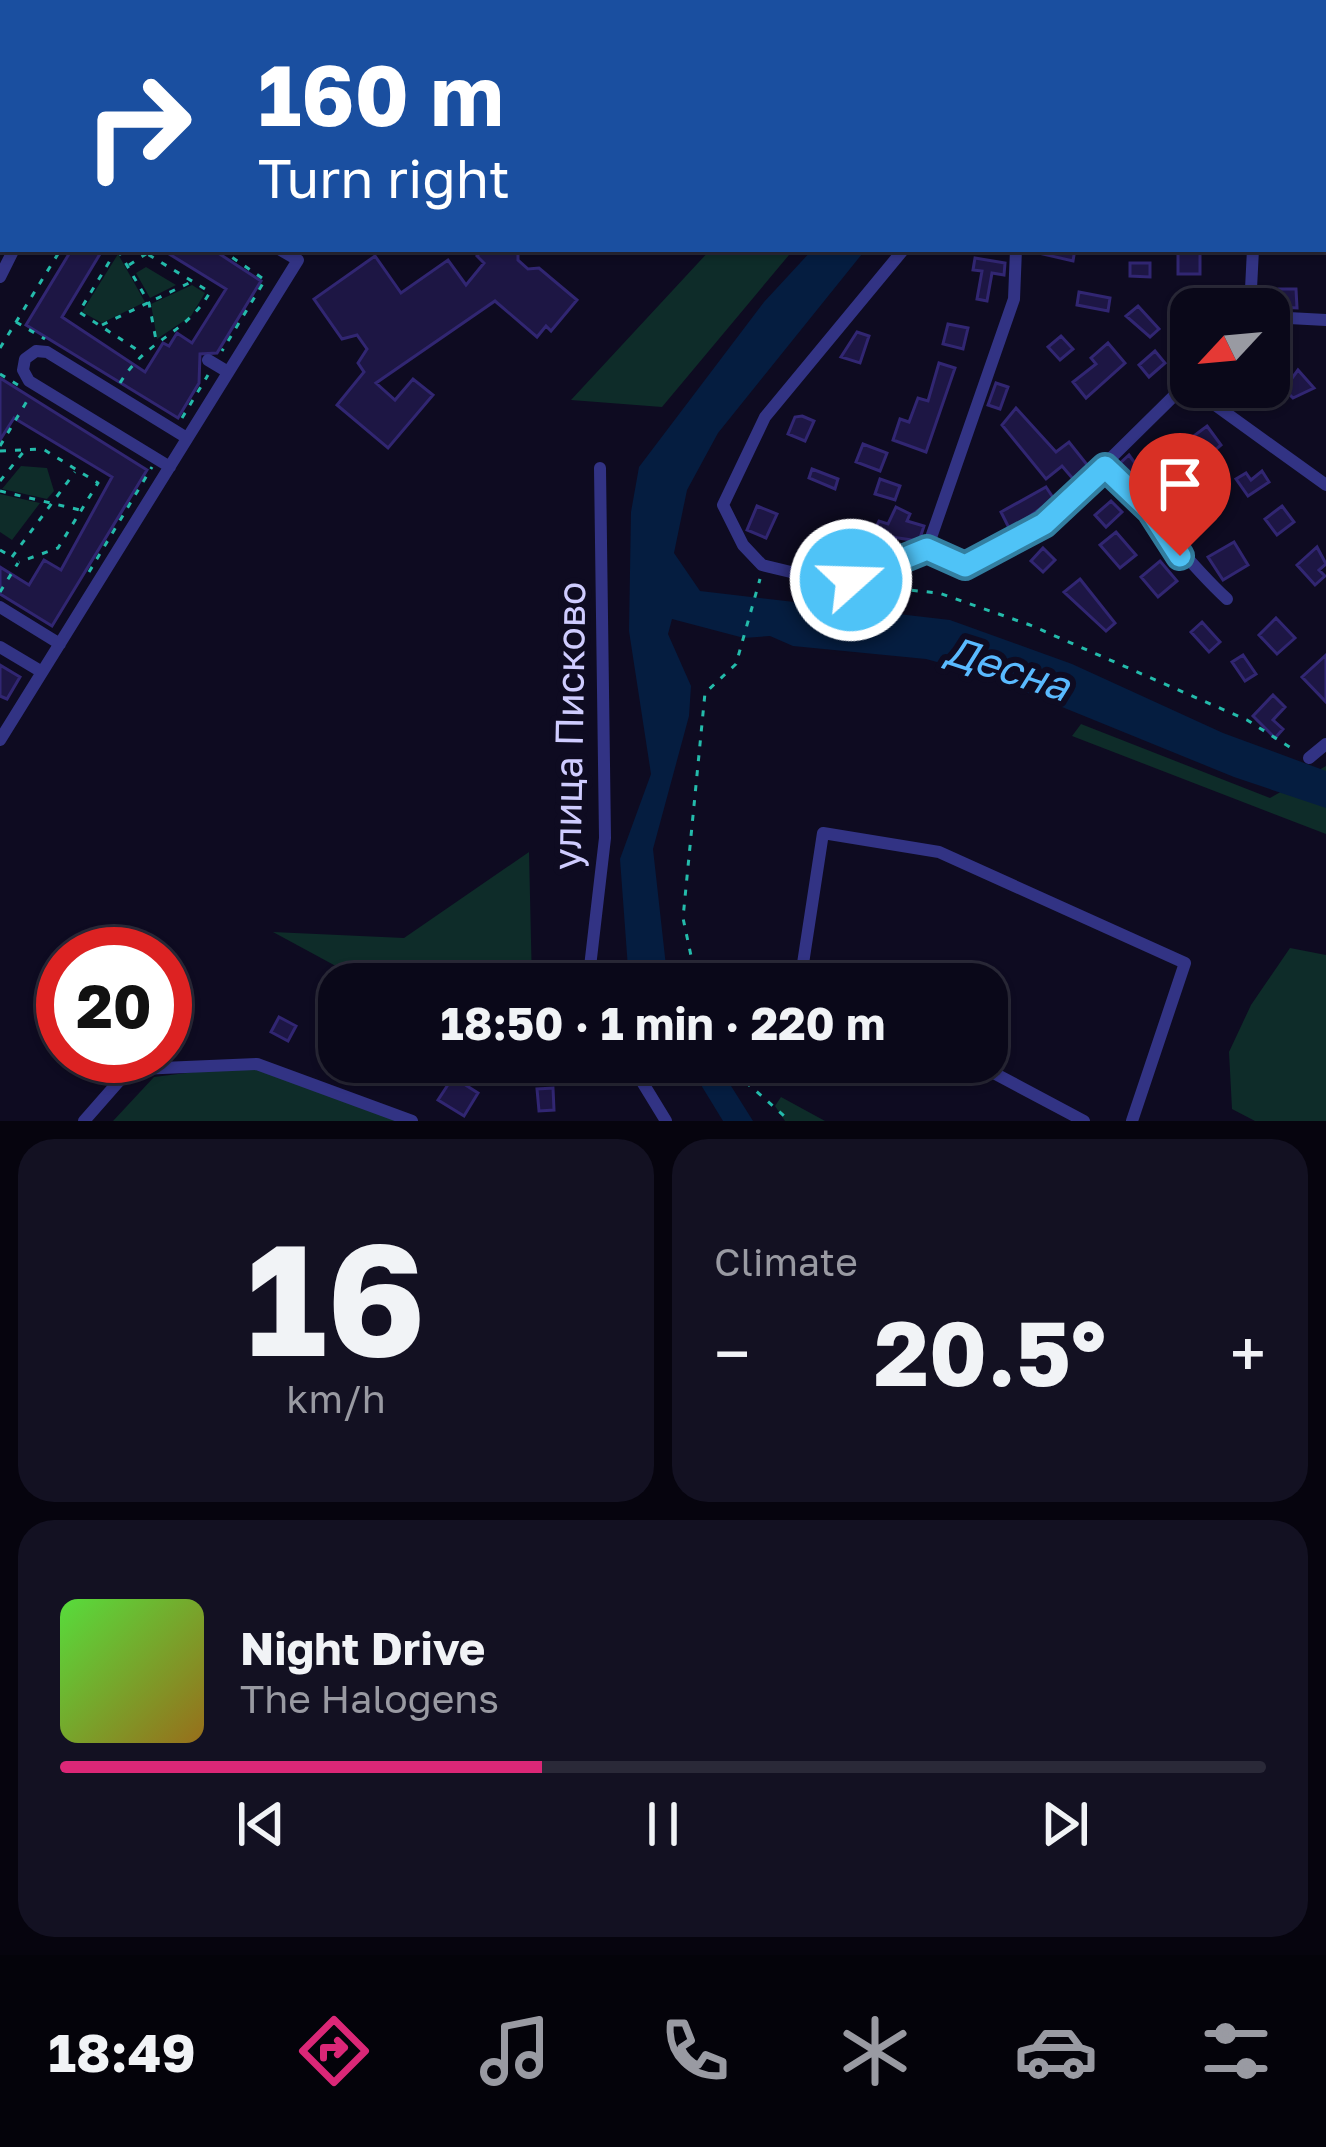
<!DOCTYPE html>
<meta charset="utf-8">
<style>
body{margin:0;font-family:"Golos Text",sans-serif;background:#131122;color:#f1f3f6;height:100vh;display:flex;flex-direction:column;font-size:45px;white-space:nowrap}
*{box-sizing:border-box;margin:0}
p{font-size:39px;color:#999aa2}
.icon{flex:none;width:66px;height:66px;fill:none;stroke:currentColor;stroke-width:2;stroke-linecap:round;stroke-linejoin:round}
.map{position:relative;height:1121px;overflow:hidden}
.details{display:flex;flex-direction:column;gap:18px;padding:18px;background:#06040e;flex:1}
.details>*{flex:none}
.banner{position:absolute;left:0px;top:0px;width:1326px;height:252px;box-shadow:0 3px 9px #0004,0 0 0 3px #2a2938;background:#1a4fa0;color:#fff;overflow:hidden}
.needle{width:78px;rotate:244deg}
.tools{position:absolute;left:1170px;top:288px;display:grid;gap:24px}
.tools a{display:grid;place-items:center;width:120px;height:120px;border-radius:24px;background:#0a0819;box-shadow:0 3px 9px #0004,0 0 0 3px #2a2938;font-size:60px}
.speed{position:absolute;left:36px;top:927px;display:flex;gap:24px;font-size:60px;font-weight:700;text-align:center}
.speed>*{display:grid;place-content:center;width:156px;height:156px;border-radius:50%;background:#0a0819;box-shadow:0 3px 9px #0004,0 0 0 3px #2a2938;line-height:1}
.speed .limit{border:18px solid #d22;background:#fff;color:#111}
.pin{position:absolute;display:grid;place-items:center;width:102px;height:102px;color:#fff;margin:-123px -51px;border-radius:50% 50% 50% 0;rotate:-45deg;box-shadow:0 0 12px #0007}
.pin .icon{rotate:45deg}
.me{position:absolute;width:132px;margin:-66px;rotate:70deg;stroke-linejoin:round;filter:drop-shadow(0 0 9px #0008)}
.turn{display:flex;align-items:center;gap:42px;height:252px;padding:0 60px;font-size:54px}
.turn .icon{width:156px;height:156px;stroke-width:2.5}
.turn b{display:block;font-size:84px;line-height:102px}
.big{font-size:90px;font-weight:700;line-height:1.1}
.details .widget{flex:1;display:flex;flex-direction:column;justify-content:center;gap:18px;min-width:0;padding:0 42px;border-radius:36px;background:#131122}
.details .dial{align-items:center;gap:0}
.dial b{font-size:156px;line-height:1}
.song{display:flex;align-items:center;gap:36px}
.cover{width:144px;height:144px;border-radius:18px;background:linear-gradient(135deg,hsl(110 70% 55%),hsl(40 70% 35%))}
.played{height:12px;border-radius:6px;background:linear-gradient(90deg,#db2777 40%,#2a2938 40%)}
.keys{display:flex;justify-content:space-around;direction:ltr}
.heat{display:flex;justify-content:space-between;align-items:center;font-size:66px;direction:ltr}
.details .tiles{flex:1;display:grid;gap:18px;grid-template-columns:1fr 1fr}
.widget:last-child{grid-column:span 2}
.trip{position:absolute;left:318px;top:963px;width:690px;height:120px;border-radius:36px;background:#0a0819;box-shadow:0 3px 9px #0004,0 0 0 3px #2a2938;font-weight:700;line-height:120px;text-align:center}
.tab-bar{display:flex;height:192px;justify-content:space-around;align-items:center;background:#04030a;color:#999aa2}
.tab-bar .icon{width:84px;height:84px}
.tab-bar .on{color:#db2777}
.tab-bar b{font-size:54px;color:#f1f3f6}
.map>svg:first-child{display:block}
.green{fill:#0e2c29}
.water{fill:#051d40}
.building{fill:#1d1644;stroke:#312672;stroke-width:3}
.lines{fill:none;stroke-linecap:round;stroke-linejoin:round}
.path{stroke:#24bbab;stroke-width:3;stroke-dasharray:6 9;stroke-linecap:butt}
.minor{stroke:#323384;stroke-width:12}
.route-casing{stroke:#337fa1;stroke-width:30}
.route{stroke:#4fc3f7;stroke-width:21}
.labels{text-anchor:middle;stroke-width:12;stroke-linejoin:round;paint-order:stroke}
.street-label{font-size:39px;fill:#cfccff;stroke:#0e0b21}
.water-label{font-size:42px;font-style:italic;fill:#5abaff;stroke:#0e0b21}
</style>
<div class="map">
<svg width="1326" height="1121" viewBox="0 0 1326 1121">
<rect width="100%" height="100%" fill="#0e0b21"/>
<path class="green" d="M711,249H794L662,407L571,400Z
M118,254L145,302L102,323L82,312Z
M146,267L176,285L150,298L136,273Z
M192,285L205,293L191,316L157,339L151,304Z
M21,466L47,468L54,491L47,499L2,489Z
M0,494L40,503L12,540L0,532Z
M1081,724L1270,798L1326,766V834L1072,736Z
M529,852L532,984H369L273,932L404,938Z
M1290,948L1326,955V1121H1255L1232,1109L1229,1052L1251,1005Z
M251,1065L417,1121H113L154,1077Z
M781,1097L825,1121H785L775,1106Z"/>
<path class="water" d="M813,249H866L718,433L687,490L674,553L700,591L950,620L1072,664L1223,733L1326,771V808L1234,777L981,674L926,659L793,646L770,636L744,638L672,619L668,634L691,686L689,716L653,849L668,984H638L628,968L620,859L651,774L629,631L631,512L639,467L764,302Z
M687,1062H716L753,1121H723Z"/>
<path class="building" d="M72,249H103L62,317L145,372L163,343L169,346L177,333L192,343L226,289L161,249H212L261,281L217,353L200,354L199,383L178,418L26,325Z
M483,249H518V260L528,269L539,268L577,300L551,331L546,326L537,337L495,301L376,383L395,400L413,379L433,395L388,448L337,405L364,372L358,363L367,349L357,335L342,339L314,299L375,256L401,293L448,260L466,285L484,263L477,256Z
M1039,249H1075L1073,261L1038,253Z
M1200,251V274H1178V252Z
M975,258L1005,263L1004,275L992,273L987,301L977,299L982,271L973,270Z
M1130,263H1150V277L1130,276Z
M1279,289H1296L1297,308L1279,307Z
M1079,292L1110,298L1108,311L1077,305Z
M1138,306L1159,329L1150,337L1126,316Z
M948,324L968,328L963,349L943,344Z
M857,332L869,336L860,363L841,357Z
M1061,336L1073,349L1060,360L1048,347Z
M1108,343L1125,363L1086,398L1073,382L1096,364L1091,358Z
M1155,351L1165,363L1149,377L1139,365Z
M939,363L955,368L926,452L893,440L900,419L909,422L918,398L928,401Z
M1298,370L1314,388L1293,398L1284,389Z
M0,378L147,470L52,626L0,594V567L29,585L44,560L61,570L112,477L14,418L0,440Z
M996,383L1008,387L1000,409L988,405Z
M1016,408L1056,452L1069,442L1088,466L1074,480L1062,466L1046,479L1002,425Z
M802,416L814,421L805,441L788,434L795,417Z
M1207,426L1221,445L1199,464L1183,444Z
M863,444L887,453L880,471L856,462Z
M1129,455L1148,481L1140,488L1118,465Z
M812,469L838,479L835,489L809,478Z
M1262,471L1269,482L1248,496L1236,479L1246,473L1251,480Z
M880,479L900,486L895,500L875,494Z
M1177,481L1186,493L1162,509L1154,497Z
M1046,487L1054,499L1010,530L1001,512Z
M1111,501L1122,512L1106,527L1095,515Z
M757,506L777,514L766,538L747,530Z
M1282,506L1294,522L1277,535L1265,519Z
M896,507L910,514L907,521L924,526L919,541L891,537L887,547L870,540L879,521L888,524Z
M1116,532L1136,555L1120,568L1100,545Z
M836,533L862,542L855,565L828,556Z
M1234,542L1248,565L1223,580L1208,557Z
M1317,547L1326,564L1319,570L1325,576L1315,585L1297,565Z
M1043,548L1055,560L1043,572L1031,561Z
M1160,561L1177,581L1158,597L1141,577Z
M1080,579L1115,623L1106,631L1064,592Z
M1276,618L1295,638L1277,654L1259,635Z
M1202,622L1220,642L1209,652L1191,632Z
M1243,655L1256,674L1245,681L1232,662Z
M1326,655V702L1302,677Z
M0,665L20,677L7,699L0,696Z
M1273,695L1285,707L1273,720L1283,729L1275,738L1253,716Z
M279,1017L296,1026L288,1041L271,1032Z
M453,1077L478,1093L464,1116L438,1100Z
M553,1088L554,1110L539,1111L537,1089Z"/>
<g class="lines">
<path class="path" d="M0,73L3,75
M0,115L3,117
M0,153L3,152
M117,249L79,312L139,351
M220,249L265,280L222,351
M118,250L149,303L156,340
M129,265L146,254
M16,322L45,339
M102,325L191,282
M0,348L61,249
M0,374L18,385
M120,383C147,338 186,335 210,292L139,249
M182,418L208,375
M0,446L30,396
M0,451L43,449L98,483L58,548L19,562
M0,481L25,450
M0,491L80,510
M0,550L12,557
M12,557L75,472
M89,572L152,467
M867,586L939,593L1030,625L1247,720L1296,751
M0,592L18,563
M697,984L683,918L705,693L736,664L760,579
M723,1062L790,1121"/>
<path class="minor" d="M118,3L119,0
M1036,3V0
M1323,75L1326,76
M0,96L3,98
M904,249L765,417L723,505L743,545L762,565L820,579L851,580L927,549
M1016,249L1014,299L927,549L965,566L1044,524L1191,379
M0,277L14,249
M1250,309L1253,249
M1269,317L1326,320
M208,360L228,372
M1186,384L1326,485
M170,467L29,381L23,370L25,359L36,351L47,352L187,438
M1105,467C1150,509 1182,558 1227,599
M0,607L60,644
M0,647L42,672
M0,740L298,260L279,249
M1309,758L1326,744
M588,984L605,838L600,468
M825,984L802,970L823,833L939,852L1185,963L1132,1121
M630,1062L666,1121
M973,1062L1084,1121
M84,1121L120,1080L139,1069L257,1064L412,1121"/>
</g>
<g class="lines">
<defs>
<path id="route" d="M851,580L927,549L965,566L1044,524L1105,467L1151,511L1180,556"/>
</defs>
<use href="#route" class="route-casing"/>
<use href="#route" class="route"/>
</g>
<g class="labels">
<g class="street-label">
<text transform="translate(569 726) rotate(-89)" y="14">улица Писково</text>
</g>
<g class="water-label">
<text transform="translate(1008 668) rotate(18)" y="15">Десна</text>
</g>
</g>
</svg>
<div class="tools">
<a><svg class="needle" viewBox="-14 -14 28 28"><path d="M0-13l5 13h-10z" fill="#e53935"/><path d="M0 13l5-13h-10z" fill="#999aa2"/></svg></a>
</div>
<div class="speed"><div class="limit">20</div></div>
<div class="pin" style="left:1180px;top:556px;background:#d93025"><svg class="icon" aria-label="arrive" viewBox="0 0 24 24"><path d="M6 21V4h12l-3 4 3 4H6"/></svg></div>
<svg class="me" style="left:851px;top:580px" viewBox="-20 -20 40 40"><circle r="17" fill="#4fc3f7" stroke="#fff" stroke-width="3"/><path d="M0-11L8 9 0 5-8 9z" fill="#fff"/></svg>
<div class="trip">18:50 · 1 min · 220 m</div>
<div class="banner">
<div class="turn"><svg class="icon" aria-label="right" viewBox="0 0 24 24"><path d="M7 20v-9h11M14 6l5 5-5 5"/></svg><div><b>160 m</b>Turn right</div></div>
</div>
</div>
<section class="details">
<div class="tiles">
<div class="widget dial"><b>16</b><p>km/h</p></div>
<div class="widget"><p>Climate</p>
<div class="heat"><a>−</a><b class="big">20.5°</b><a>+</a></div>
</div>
<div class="widget">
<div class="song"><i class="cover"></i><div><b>Night Drive</b><p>The Halogens</p></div></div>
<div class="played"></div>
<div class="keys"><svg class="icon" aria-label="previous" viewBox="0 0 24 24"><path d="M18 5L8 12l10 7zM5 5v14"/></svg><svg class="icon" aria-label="pause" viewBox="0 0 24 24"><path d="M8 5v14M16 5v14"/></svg><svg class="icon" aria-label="next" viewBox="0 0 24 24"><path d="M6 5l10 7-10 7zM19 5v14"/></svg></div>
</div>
</div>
</section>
<nav class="tab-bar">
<b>18:49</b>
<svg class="icon on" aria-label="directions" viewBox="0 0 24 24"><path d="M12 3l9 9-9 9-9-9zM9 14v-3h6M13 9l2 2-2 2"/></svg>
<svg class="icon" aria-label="music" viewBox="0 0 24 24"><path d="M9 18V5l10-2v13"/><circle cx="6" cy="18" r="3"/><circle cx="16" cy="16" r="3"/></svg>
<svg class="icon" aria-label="phone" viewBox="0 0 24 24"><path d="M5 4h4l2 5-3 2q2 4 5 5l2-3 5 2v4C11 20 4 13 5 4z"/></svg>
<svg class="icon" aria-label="climate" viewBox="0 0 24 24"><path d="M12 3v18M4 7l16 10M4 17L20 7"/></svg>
<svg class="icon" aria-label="car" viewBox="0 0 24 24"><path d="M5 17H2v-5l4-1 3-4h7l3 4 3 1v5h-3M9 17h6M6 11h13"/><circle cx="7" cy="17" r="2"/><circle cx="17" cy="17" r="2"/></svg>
<svg class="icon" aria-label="filters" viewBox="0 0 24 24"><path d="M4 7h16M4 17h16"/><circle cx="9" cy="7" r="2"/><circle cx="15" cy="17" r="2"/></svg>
</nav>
